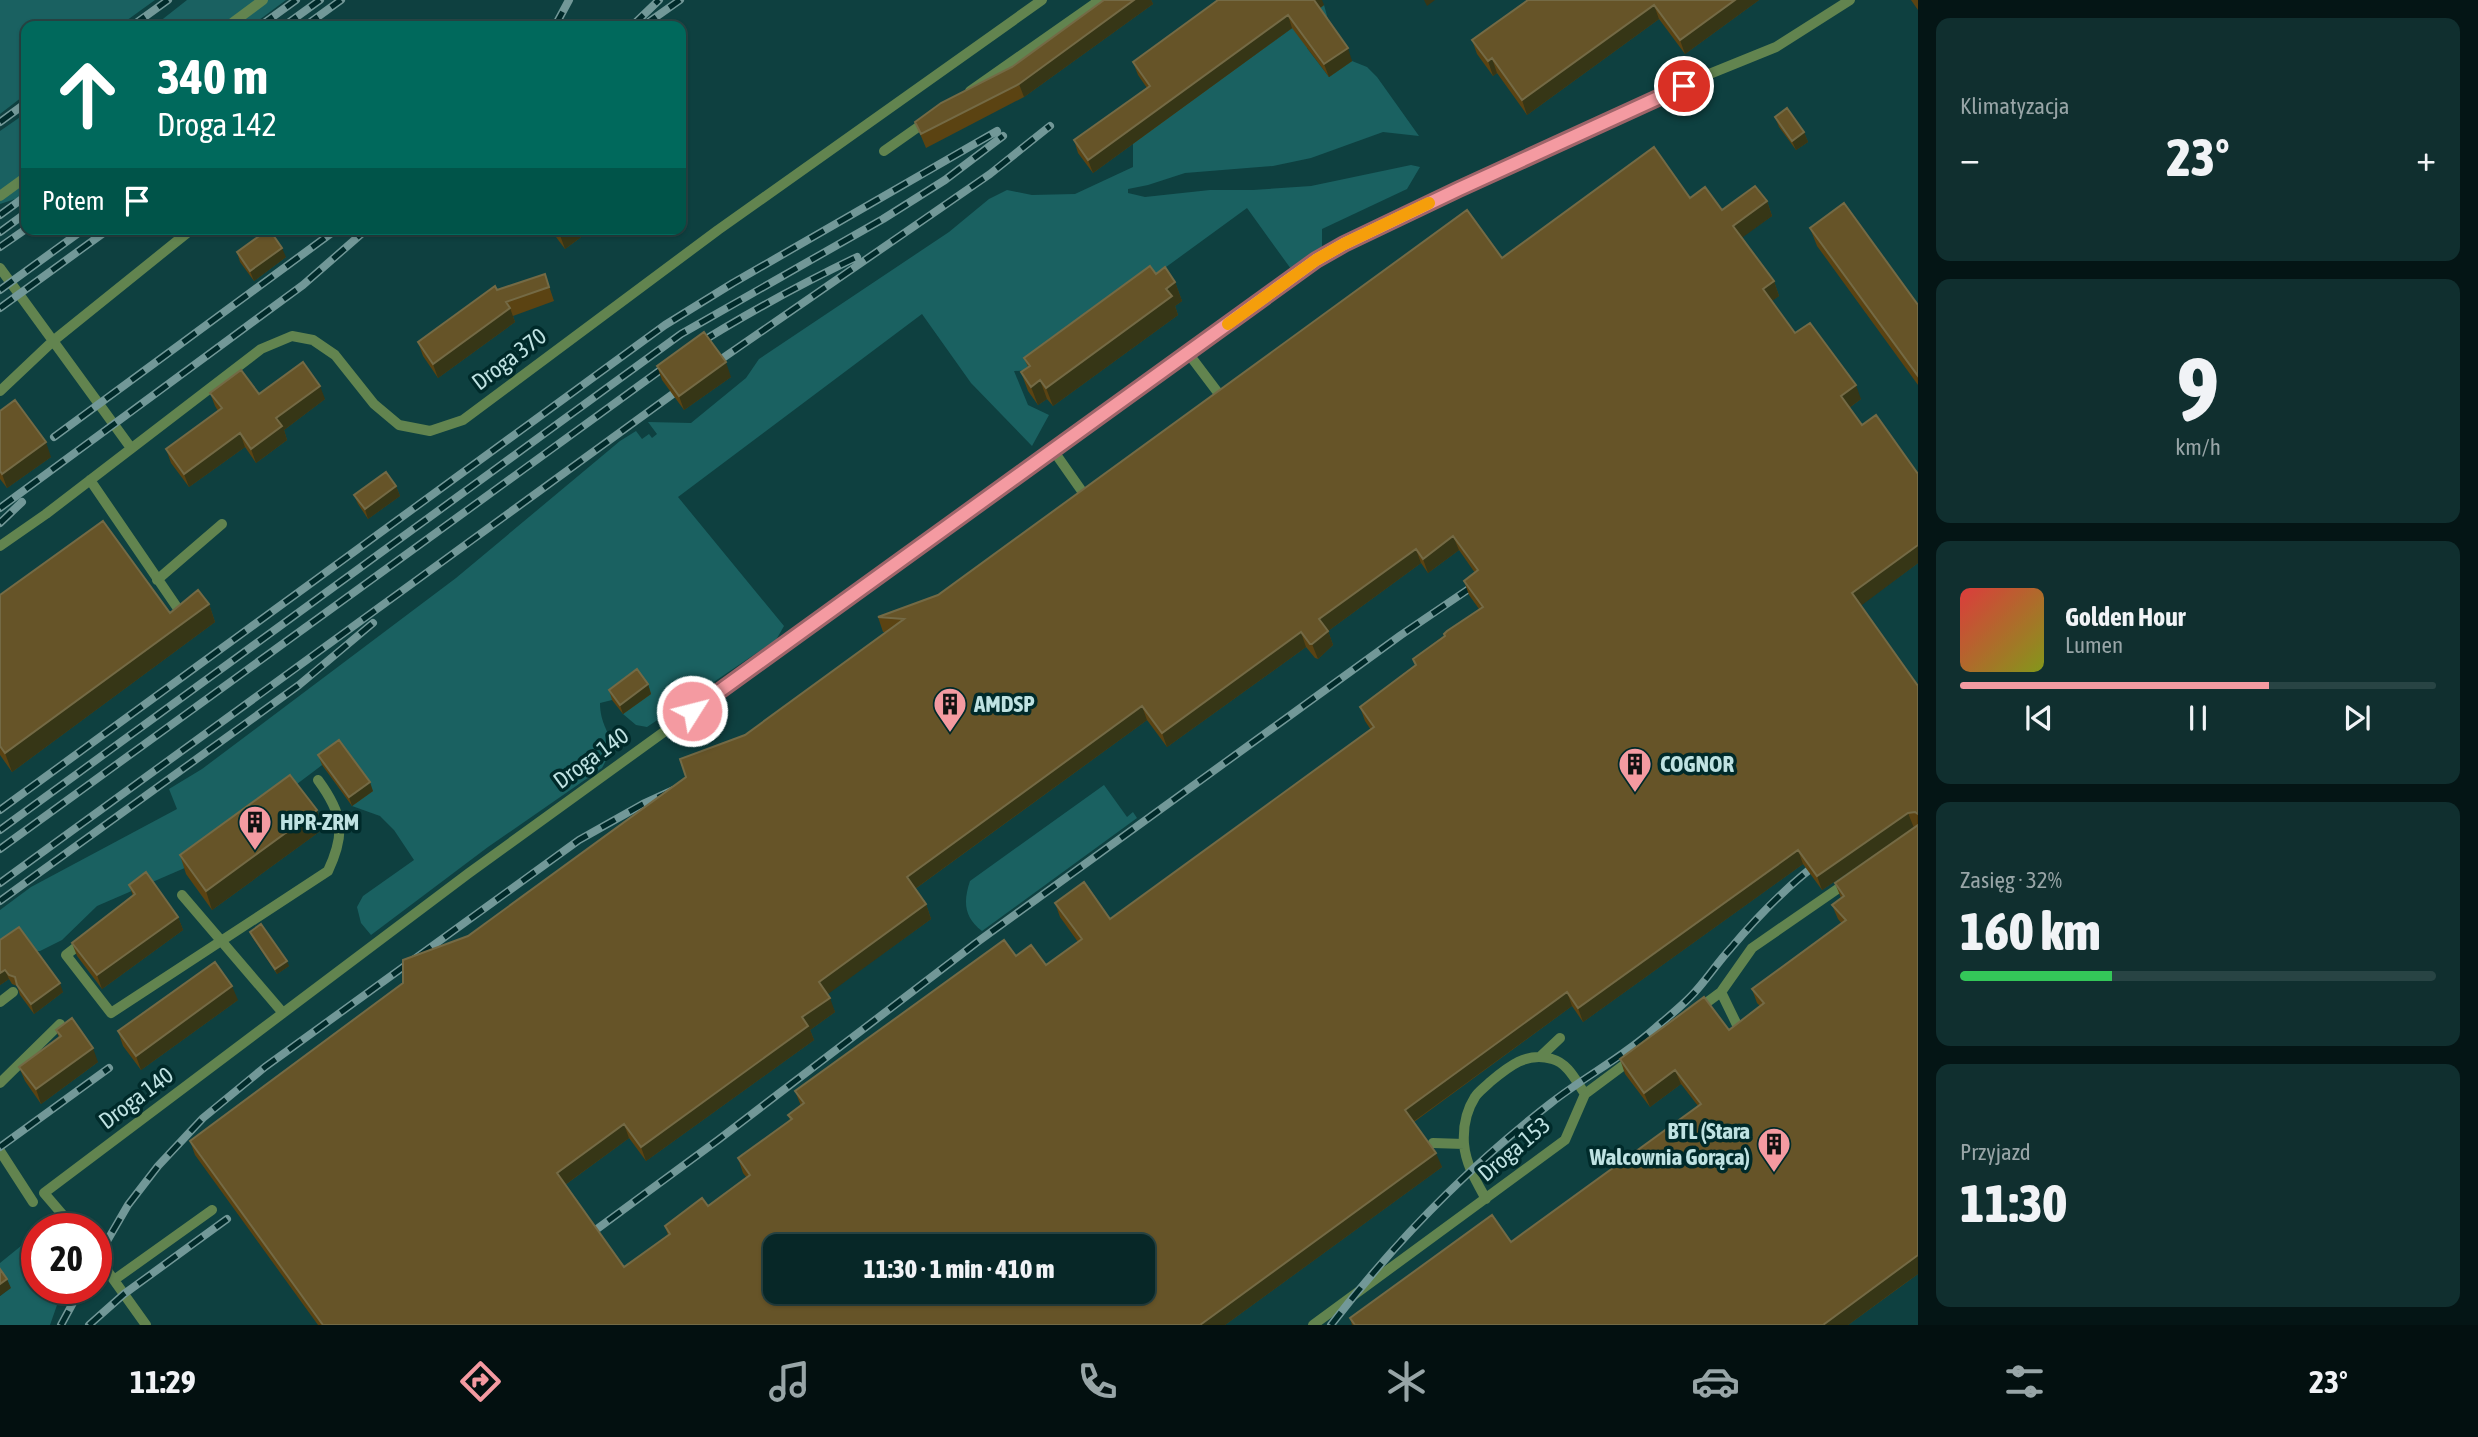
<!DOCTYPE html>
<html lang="pl">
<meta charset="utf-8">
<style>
body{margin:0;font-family:"Asap Condensed",sans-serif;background:#102f2f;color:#f1f3f6;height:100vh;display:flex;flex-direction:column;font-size:26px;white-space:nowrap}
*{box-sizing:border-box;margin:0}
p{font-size:23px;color:#98a5a7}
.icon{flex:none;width:38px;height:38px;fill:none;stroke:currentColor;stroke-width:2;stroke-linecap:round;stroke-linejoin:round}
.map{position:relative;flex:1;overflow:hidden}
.panel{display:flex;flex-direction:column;gap:18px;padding:18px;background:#041515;width:560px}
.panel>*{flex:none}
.top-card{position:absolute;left:21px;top:21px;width:665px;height:214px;border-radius:14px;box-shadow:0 2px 5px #0004,0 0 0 2px #284444;background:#00695c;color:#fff;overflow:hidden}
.speed{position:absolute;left:21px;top:1213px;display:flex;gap:14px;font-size:35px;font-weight:700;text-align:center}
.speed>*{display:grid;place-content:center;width:91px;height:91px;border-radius:50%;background:#072727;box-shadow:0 2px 5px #0004,0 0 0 2px #284444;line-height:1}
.speed .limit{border:10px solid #d22;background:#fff;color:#111}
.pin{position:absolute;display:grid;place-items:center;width:60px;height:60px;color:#fff;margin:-30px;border:4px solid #fff;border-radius:50%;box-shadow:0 2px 7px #0007}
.me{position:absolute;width:77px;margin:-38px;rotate:54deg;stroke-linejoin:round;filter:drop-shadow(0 0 5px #0008)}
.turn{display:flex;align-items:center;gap:24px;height:147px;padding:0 21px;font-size:32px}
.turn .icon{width:91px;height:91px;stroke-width:2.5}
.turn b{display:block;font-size:49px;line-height:60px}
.then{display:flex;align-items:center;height:66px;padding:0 21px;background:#0003;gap:14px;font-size:26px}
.big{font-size:52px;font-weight:800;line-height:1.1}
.panel .widget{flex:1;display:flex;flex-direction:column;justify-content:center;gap:10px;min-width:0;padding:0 24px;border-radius:14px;background:#102f2f}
.panel .dial{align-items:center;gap:0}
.dial b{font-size:91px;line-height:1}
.song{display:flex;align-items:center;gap:21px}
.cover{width:84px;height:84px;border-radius:10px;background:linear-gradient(135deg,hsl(0 70% 55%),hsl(70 70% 35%))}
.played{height:7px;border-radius:4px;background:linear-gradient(90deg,#f49aa1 65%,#284444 65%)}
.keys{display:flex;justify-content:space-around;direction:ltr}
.heat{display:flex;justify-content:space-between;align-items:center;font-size:38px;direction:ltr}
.charge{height:10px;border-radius:5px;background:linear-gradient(90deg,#34c759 32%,#284444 0)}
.trip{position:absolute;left:763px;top:1234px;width:392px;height:70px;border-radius:14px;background:#072727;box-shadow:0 2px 5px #0004,0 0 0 2px #284444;font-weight:800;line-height:70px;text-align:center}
.tabs{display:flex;height:112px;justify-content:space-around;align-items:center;background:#031010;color:#98a5a7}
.tabs .icon{width:49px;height:49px}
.tabs .selected{color:#f49aa1}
.tabs b{font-size:32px;color:#f1f3f6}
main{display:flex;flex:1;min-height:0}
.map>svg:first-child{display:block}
.built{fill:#0e4040;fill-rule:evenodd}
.green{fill:#1a6161}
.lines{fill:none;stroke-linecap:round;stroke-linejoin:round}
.lane{stroke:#62844f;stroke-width:10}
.rail-casing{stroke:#729898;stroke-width:8}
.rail{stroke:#002a2a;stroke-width:5;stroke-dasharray:16;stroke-linecap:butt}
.wall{fill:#5b4312;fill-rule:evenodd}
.shaded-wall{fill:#363616}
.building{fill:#665428;stroke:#746a45;stroke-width:2;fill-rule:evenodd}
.route-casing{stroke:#9f6469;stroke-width:18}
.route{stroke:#f49aa1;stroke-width:12}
.slow{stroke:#f59e0b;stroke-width:12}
.labels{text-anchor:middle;stroke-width:7;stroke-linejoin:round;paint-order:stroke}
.street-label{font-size:23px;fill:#bfe2e2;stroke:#002a2a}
.poi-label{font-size:23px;font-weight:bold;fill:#bfe2e2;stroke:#002a2a;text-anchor:start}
</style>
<main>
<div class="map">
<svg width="1918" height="1325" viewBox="0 0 1918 1325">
<rect width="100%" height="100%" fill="#093434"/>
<path class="built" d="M0,0H1918V1325H0ZM26,26H681V229H26ZM37,1228H96V1288H37ZM775,1246H1143V1292H775Z"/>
<path class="green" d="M0,0H155L119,26H26V94L0,114Z
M187,0H286L251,26H154Z
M1324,5L1331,30L1307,48L1329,77L1352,61L1367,67L1377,77L1419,136L1383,132L1311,158L1273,166L1185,173L1148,185L1128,189V193L1145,197L1210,190H1253L1311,186L1411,165L1420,167L1407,189L1322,229V248L1291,269L1247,208L1162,270L1031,370L1014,371L1028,405L1049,415L1032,446L971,383L922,314L678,497L784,626L776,640L647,727L636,725L623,714L641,679L612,700L600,703C600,734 621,734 602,768L488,847L371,935L361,923L357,907L363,896L414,860L394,830L380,816L352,806L342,750L187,867L97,906L62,940L40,951L0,953V910L31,887L177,809L169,789L202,769L456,578L620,441L636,431L642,439L649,434L652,438L657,434L648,422L691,423L746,378L759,359L949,232L989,199L1007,190L1032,195L1075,194L1133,167V143Z
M26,113V192L18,198L0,204V131Z
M1104,785L1127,817L1133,812L1137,818L982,931C964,917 963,902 970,881Z
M37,1233V1288H63L50,1325H0V1296L10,1288L0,1274V1263Z"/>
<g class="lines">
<path class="lane" d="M228,26L263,0
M970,91L1100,0
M884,151L928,120
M0,196L26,177
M0,268L131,448
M1188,353L1222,398
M0,391L53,341L192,229
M1053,450L1086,497
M90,480L183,616
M0,546L46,514L261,349L292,336L313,340L335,355L374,404L399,425L430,431L463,420L718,230L1042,0
M157,580L222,524
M182,895L283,1013
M84,941L66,955L111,1013L328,871C346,833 343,814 318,780
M1721,992L1739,1029
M0,1002L13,992
M1698,1009L1721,992L1752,948L1849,881
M1541,1056L1560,1038
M0,1083L60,1024
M1433,1143L1464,1144
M0,1151L33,1202
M1486,1199C1476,1181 1466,1165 1464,1144C1463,1129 1466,1111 1475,1097C1478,1092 1485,1087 1490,1082C1508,1067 1527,1051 1552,1059C1568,1063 1576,1081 1585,1094
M74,1228L44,1193L469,873L1316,260L1344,244L1459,189L1702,77L1776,47L1850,0
M96,1255L146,1325
M114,1280L212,1210
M1313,1325L1565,1140L1585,1094L1632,1059"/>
<defs>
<path id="rail" d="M132,26L168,0
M260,26L296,0
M284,26L320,0
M305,26L341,0
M555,26L569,0
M632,26L659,0
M643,26L680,0
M0,122L26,103
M0,215L26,196
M0,232L26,213
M0,247L26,229
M0,290L84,229
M0,308L109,229
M707,369L990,174L1050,126
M54,437L337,229
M0,508L303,285L367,229
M0,523L22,502
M0,810L665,325L733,283L997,131
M0,830L681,334L883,219L945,180L1003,136
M0,849L684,353C740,317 797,286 857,257
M0,883L688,383
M0,901L299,685L373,623
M0,1147L109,1068
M582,1240L718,1140L976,943L1401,635L1482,580
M96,1260L128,1205L158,1166L203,1118L265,1067L579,840L643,804L678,788
M61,1325L81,1288
M89,1325L124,1294L227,1219
M1331,1325C1395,1242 1468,1167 1551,1103C1584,1077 1623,1057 1654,1029C1668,1017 1682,1006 1694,993C1707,979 1718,962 1731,948C1758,916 1788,885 1822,860"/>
</defs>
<use href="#rail" class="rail-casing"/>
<use href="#rail" class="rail"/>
</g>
<path class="wall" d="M1104,0H1151L1153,4L1024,97L926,148L915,122L1012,67Z
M1528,0H1759L1685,54L1659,19L1527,115L1497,73L1493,76L1477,54L1472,40Z
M1911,0H1918V10Z
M1324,5L1320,8L1352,61L1329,77L1292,28L1093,173L1078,153L1074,140L1147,88L1138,75L1133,62Z
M1775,117L1804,132L1808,142L1796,150L1779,127Z
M1690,198L1722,210L1767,201L1772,216L1742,237L1774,281L1779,296L1771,301L1795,333L1861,399L1849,408L1862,425L1918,474V563L1861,605L1918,686V1274L1848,1325H1352L1350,1318L1511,1242L1698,1106L1681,1084L1650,1107L1625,1074L1620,1059L1729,1030L1760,1006L1757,1003L1752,989L1842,924L1838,919L1832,905L1841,898L1835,883L1915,827L1822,890L1803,864L1583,1022L1572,1006L1414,1122L1442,1167L1225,1325H318L195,1155L190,1141L468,936L886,632H883L878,617L938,595L1502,258ZM1459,550L1475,573L1464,581L1469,595L1479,609L1413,659L1415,665L1360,707L1365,721L1371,730L1110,919L1055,903L1060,917L1078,942L1046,965L1016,956L795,1091L801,1106L788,1115L790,1120L738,1158L743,1173L747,1178L708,1206L665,1226L668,1235L624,1267L565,1185L629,1138L646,1161L814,1040L810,1030L835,1012L827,994L931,919L926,904L915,889L1147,720L1167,747L1306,647L1315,658L1318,659L1333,645L1328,631L1421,563L1428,573Z
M1810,228L1918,305V385L1817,246Z
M550,229H592L565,249Z
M237,252L286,257L254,281L240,262Z
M545,274L554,301L513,316L515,322L438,378L423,356L418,342L497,290Z
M1156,274L1175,282L1182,301L1175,306L1178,315L1053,406L1047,399L1038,405L1028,391L1021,372L1028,367L1024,358Z
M657,366L731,377L684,410L662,380Z
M210,393L259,394L325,399L284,430L287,440L256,463L245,447L189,487L171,463L166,449L218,411L215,406Z
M0,411L51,457L7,488L0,479Z
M396,486L400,496L368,519L358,504L354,495Z
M0,595L170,613L209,604L215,622L12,772L0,755Z
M648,684L651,694L623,714L612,700L609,690Z
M318,755L373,791L352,806L322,765Z
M323,829L212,910L186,874L180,855Z
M129,885L178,917L183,930L102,989L77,956L72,943L133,896Z
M250,932L289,966L277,974L252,937Z
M0,940L63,992L34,1014L20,995L17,986L12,984L9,979L0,985Z
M238,1000L141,1070L123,1046L118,1031Z
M56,1030L98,1062L41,1104L25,1081L19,1067L59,1038Z"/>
<path class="shaded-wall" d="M1134,0H1151L1153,4L1024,97L1019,84Z
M1313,0H1322L1324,5L1317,10Z
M1424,0H1435L1427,6Z
M1735,0H1759L1685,54L1680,40Z
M1654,5L1659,19L1527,115L1522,100Z
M1288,15L1292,28L1093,173L1088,160Z
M1348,48L1352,61L1329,77L1324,64Z
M1492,58L1497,73L1493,76L1488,61Z
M1804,132L1808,142L1796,150L1792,141Z
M1767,201L1772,216L1739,240L1733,226Z
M568,229H592L565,249L560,235Z
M282,248L286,257L254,281L250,271Z
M1774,281L1779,296L1768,304L1763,289Z
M1175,282L1182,301L1175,306L1178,315L1053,406L1046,388Z
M510,308L515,322L438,378L433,364Z
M726,362L731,377L684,410L679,396Z
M1040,380L1047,399L1038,405L1031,387Z
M1856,385L1861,399L1846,410L1841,396Z
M320,386L325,399L284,430L287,440L256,463L251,449L276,418Z
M240,433L245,447L189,487L184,474Z
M46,442L51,457L7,488L2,474Z
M396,486L400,496L368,519L365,509Z
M1453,536L1459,550L1428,573L1423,559Z
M1918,545V563L1858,608L1852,593Z
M1416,549L1421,563L1328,631L1333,645L1318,659L1312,644L1319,619Z
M209,604L215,622L12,772L5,753Z
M1301,632L1306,647L1167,747L1162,733Z
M648,684L651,694L623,714L620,705Z
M1142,706L1147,720L912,891L907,877Z
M370,782L373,791L352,806L349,797Z
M317,810L323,829L212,910L206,891Z
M1908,813L1914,828L1822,890L1817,876Z
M1798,850L1803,864L1583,1022L1578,1008Z
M926,904L931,919L824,997L819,982Z
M178,917L183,930L102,989L97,975Z
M287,961L289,966L277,974L275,969Z
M5,970L9,979L0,985V973Z
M60,983L63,992L34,1014L31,1004Z
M232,986L238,1000L141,1070L136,1056Z
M1567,992L1572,1006L1410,1124L1405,1110Z
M830,998L835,1012L810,1030L814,1040L646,1161L641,1147L802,1017Z
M93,1048L98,1062L41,1104L36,1089Z
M1675,1070L1681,1084L1650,1107L1644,1093Z
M624,1124L629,1138L562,1187L557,1173Z
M1436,1153L1442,1167L1225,1325H1200Z
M1918,1255V1274L1901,1286L1848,1325H1823Z
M7,1279L11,1288L0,1296V1284Z"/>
<path class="building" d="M1104,0H1134L1019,84L921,134L915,122L941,103L1012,67Z
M1218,0H1314L1348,48L1324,64L1288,15L1088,160L1074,140L1150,86L1133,62Z
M1528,0H1735L1680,40L1654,5L1522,100L1492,58L1488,61L1472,40Z
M1787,108L1804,132L1792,141L1775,117Z
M1654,147L1690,198L1705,187L1722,210L1755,186L1767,201L1733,226L1774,281L1763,289L1795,333L1810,323L1856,385L1841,396L1862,425L1876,415L1918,474V545L1852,593L1918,686V814L1915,812L1908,813L1817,876L1798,850L1578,1008L1567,992L1405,1110L1436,1153L1200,1325H323L190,1141L403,983V960L468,936L686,777L680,759L745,735L904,619L878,617L938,595L1467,210L1502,258ZM1453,536L1478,570L1464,581L1483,607L1447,631L1444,634L1445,636L1413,659L1416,665L1360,707L1374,727L1110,919L1084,882L1055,903L1082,939L1046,965L1031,945L1016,956L1004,940L795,1091L804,1103L788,1115L792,1119L738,1158L750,1175L708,1206L702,1198L665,1226L670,1234L624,1267L557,1173L624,1124L641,1147L808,1026L802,1017L830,998L819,982L926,904L907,877L1142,706L1162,733L1301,632L1310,644H1312L1328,631L1319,619L1416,549L1423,559ZM775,1246H1143V1292H775Z
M1844,203L1918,305V376L1810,228Z
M269,229L282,248L250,271L237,252Z
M556,229H568L560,235Z
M1150,266L1156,274L1165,267L1175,282L1166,289L1172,296L1046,388L1040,380L1031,387L1021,372L1030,366L1024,358Z
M545,274L549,287L506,302L510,308L433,364L418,342L495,286L497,290Z
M704,332L726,362L679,396L657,366Z
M303,362L320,386L276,418L282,426L251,449L240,433L184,474L166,449L222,408L210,393L241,370L259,394Z
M15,400L46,442L2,474L0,471V411Z
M386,472L396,486L365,509L354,495Z
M103,521L170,613L198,590L209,604L5,753L0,746V595Z
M637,669L648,684L620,705L609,690Z
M339,740L370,782L349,797L318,755Z
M290,775L317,810L206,891L180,855Z
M1918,825V1255L1823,1325H1355L1350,1318L1492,1215L1511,1242L1701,1104L1675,1070L1644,1093L1620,1059L1704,997L1729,1030L1764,1003L1752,989L1846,920L1832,905L1844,896L1835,883Z
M146,872L178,917L97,975L72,943L135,894L129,885Z
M261,924L287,961L275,969L250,932Z
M19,927L60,983L31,1004L17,985L15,977L9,975L5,970L0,973V940Z
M215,962L232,986L136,1056L118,1031Z
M72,1018L93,1048L36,1089L19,1067L61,1036L56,1030Z
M0,1269L7,1279L0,1284Z"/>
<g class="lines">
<defs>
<path id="route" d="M692,711L1316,260L1344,244L1459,189L1684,86"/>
</defs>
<use href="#route" class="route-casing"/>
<use href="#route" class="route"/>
<path class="slow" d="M1228,324L1316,260L1344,244L1429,203"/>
</g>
<defs>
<symbol id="building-pin" viewBox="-11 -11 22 30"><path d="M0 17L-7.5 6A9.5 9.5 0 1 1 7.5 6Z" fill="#f49aa1" stroke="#002a2a"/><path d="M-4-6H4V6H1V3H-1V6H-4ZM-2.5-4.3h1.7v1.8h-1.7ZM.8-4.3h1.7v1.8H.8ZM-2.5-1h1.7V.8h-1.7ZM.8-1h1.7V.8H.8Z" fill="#111"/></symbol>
</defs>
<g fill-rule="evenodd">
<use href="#building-pin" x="931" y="685" width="38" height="52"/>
<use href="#building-pin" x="1616" y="745" width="38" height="52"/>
<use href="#building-pin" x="236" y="803" width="38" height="52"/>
<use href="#building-pin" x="1755" y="1125" width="38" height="52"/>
</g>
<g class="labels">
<g class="street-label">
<text transform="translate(509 359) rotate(-37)" y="8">Droga 370</text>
<text transform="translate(591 758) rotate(-36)" y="8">Droga 140</text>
<text transform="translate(136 1098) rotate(-37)" y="8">Droga 140</text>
<text transform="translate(1514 1149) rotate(-40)" y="8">Droga 153</text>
</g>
<g class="poi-label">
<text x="974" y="712">AMDSP</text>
<text x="1660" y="772">COGNOR</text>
<text x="280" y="830">HPR-ZRM</text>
<text x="1750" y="1139" text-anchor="end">BTL (Stara<tspan x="1750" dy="26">Walcownia Gorąca)</tspan></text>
</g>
</g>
</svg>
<div class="speed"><div class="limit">20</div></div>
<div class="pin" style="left:1684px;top:86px;background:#d93025"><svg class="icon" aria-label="arrive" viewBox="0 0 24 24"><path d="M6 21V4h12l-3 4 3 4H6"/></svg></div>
<svg class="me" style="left:692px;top:711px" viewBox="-20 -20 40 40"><circle r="17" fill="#f49aa1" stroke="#fff" stroke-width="3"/><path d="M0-11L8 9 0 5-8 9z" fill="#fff"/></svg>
<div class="trip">11:30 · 1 min · 410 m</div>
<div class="top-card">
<div class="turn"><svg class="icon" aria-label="ahead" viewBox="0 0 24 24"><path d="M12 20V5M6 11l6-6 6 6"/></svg><div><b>340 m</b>Droga 142</div></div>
<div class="then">Potem<svg class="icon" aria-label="arrive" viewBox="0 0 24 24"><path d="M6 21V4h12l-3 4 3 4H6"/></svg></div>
</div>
</div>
<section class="panel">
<div class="widget"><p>Klimatyzacja</p>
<div class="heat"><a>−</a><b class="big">23°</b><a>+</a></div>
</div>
<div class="widget dial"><b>9</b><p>km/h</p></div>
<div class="widget">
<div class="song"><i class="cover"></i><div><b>Golden Hour</b><p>Lumen</p></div></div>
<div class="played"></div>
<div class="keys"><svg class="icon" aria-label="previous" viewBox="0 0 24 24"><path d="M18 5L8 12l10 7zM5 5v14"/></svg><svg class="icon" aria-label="pause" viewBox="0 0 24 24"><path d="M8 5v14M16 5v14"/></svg><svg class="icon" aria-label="next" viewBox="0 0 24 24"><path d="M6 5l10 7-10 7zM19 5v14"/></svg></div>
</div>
<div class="widget"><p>Zasięg · 32%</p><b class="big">160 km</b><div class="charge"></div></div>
<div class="widget"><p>Przyjazd</p><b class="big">11:30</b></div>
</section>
</main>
<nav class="tabs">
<b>11:29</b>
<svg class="icon selected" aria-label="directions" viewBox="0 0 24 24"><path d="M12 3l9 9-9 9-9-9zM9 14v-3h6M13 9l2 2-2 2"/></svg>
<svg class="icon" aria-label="music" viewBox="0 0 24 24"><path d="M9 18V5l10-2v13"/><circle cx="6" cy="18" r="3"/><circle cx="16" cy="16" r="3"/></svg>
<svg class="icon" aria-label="phone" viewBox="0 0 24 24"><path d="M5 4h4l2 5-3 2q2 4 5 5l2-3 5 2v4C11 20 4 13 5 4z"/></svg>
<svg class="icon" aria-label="climate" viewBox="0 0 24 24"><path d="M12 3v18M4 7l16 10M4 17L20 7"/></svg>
<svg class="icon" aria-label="car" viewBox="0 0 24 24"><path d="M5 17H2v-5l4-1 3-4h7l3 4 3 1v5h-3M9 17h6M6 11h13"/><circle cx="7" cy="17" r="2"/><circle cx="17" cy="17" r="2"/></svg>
<svg class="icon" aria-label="filters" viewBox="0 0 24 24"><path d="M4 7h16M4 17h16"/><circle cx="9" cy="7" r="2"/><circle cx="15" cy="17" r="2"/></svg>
<b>23°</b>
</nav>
